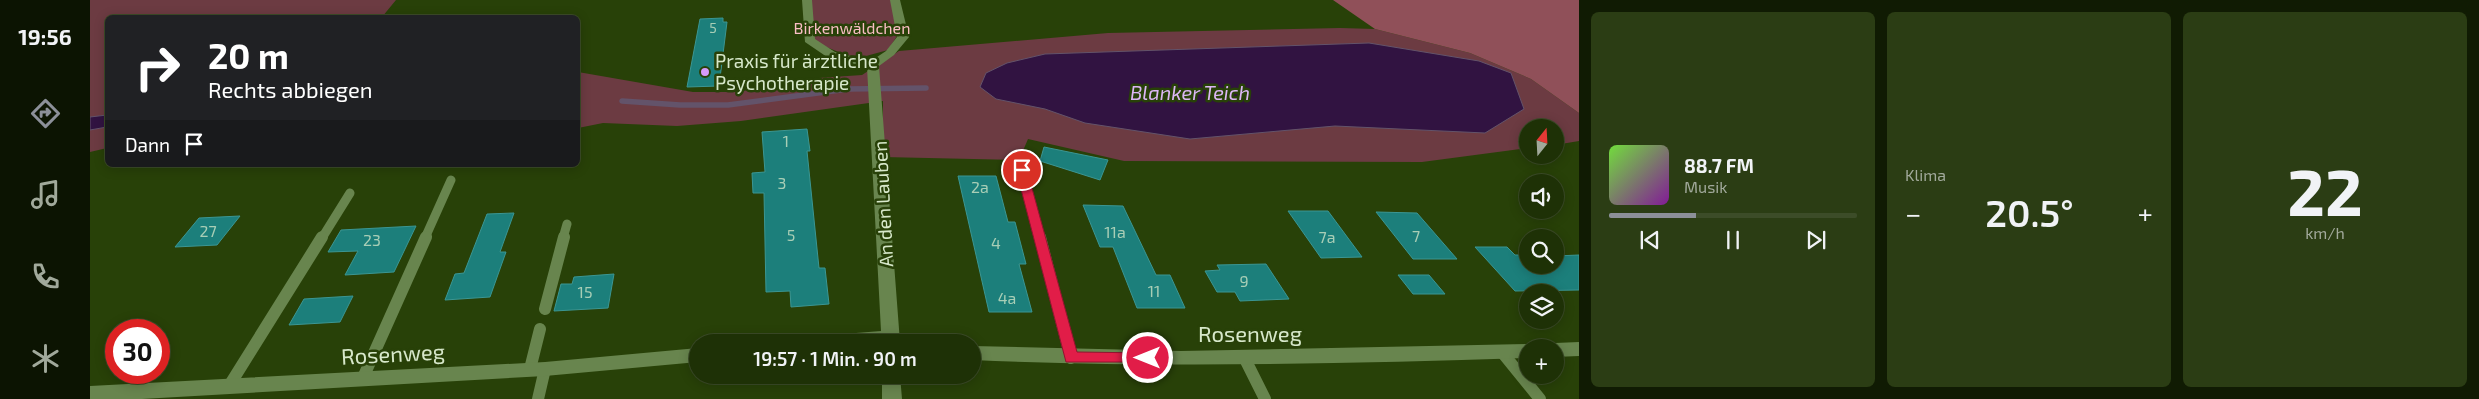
<!DOCTYPE html>
<html lang="de">
<meta charset="utf-8">
<style>
body{margin:0;font-family:"Exo 2",sans-serif;background:#2b3d14;color:#f1f3f6;height:100vh;display:flex;flex-direction:column;font-size:19px;white-space:nowrap}
*{box-sizing:border-box;margin:0}
p{font-size:16px;color:#a1a99b}
.icon{flex:none;width:28px;height:28px;fill:none;stroke:currentColor;stroke-width:2;stroke-linecap:round;stroke-linejoin:round}
.map{position:relative;flex:1;overflow:hidden}
.details{display:flex;flex-direction:column;gap:12px;padding:12px;background:#101b03;width:900px}
.details>*{flex:none}
.guide{position:absolute;left:15px;top:15px;width:475px;height:152px;border-radius:8px;box-shadow:0 2px 12px #0003,0 0 0 1px #3c4c28;background:#202124;color:#fff;overflow:hidden}
.needle{width:32px;rotate:18deg}
.controls{position:absolute;left:1429px;top:119px;display:grid;gap:10px}
.controls a{display:grid;place-items:center;width:45px;height:45px;border-radius:50%;background:#1e3106;box-shadow:0 2px 12px #0003,0 0 0 1px #3c4c28;font-size:25px}
.speed{position:absolute;left:15px;top:319px;display:flex;gap:10px;font-size:25px;font-weight:700;text-align:center}
.speed>*{display:grid;place-content:center;width:65px;height:65px;border-radius:50%;background:#1e3106;box-shadow:0 2px 12px #0003,0 0 0 1px #3c4c28;line-height:1}
.speed .limit{border:8px solid #d22;background:#fff;color:#111}
.pin{position:absolute;display:grid;place-items:center;width:42px;height:42px;color:#fff;margin:-21px;border:2px solid #fff;border-radius:50%;box-shadow:0 1px 5px #0007}
.me{position:absolute;width:55px;margin:-28px;rotate:270deg;stroke-linejoin:round;filter:drop-shadow(0 0 4px #0008)}
.turn{display:flex;align-items:center;gap:18px;height:105px;padding:0 20px;font-size:22px}
.turn .icon{width:65px;height:65px;stroke-width:2.5}
.turn b{display:block;font-size:35px;line-height:42px}
.then{display:flex;align-items:center;height:48px;padding:0 20px;background:#0003;gap:10px;font-size:19px}
.big{font-size:38px;font-weight:600;line-height:1.1}
.details .tile{flex:1;display:flex;flex-direction:column;justify-content:center;gap:8px;min-width:0;padding:0 18px;border-radius:8px;background:#2b3d14}
.details .dial{align-items:center;gap:0}
.dial b{font-size:65px;line-height:1}
.song{display:flex;align-items:center;gap:15px}
.cover{width:60px;height:60px;border-radius:8px;background:linear-gradient(135deg,hsl(100 70% 55%),hsl(290 70% 35%))}
.played{height:5px;border-radius:2px;background:linear-gradient(90deg,#8c9099 35%,#3c4c28 35%)}
.keys{display:flex;justify-content:space-around;direction:ltr}
.heat{display:flex;justify-content:space-between;align-items:center;font-size:28px;direction:ltr}
.details .tiles{flex:1;display:grid;gap:12px;grid-template-columns:repeat(3,1fr)}
.trip{position:absolute;left:599px;top:334px;width:292px;height:50px;border-radius:25px;background:#1e3106;box-shadow:0 2px 12px #0003,0 0 0 1px #3c4c28;font-weight:600;line-height:50px;text-align:center}
main{display:flex;flex:1;min-height:0}
.dock{display:flex;flex-direction:column;width:90px;justify-content:space-around;align-items:center;background:#0c1402;color:#a1a99b}
.dock .icon{width:35px;height:35px}
.dock .on{color:#8c9099}
.dock b{font-size:22px;color:#f1f3f6}
.map>svg:first-child{display:block}
.green{fill:#6c3b42}
.forest{fill:#905059}
.water{fill:#311341;stroke:#63536a}
.lines{fill:none;stroke-linecap:round;stroke-linejoin:round}
.stream{stroke:#63536a;stroke-width:5.5}
.building{fill:#1c7f7b;stroke:#3b9693}
.service-far1{stroke:#68854e;stroke-width:9}
.service{stroke:#68854e;stroke-width:12}
.minor{fill:#68854e;fill-rule:evenodd}
.route{fill:#e11d48;stroke:#92132f}
.poi-dot{fill:#d59bfa;stroke:#284108;stroke-width:2}
.labels{text-anchor:middle;stroke-width:5;stroke-linejoin:round;paint-order:stroke}
.far-number-label{font-size:14px;fill:#a8ceb6}
.far-park-label{font-size:16px;fill:#fabec5;stroke:#284108}
.number-label{font-size:16px;fill:#a8ceb6}
.poi-label{font-size:19px;fill:#d7e8ca;stroke:#284108;text-anchor:start}
.street-label{font-size:19px;fill:#d7e8ca;stroke:#284108}
.water-label{font-size:20px;font-style:italic;fill:#dcb7f5;stroke:#284108}
.near-street-label{font-size:22px;fill:#d7e8ca;stroke:#284108}
</style>
<main>
<nav class="dock">
<b>19:56</b>
<svg class="icon on" aria-label="directions" viewBox="0 0 24 24"><path d="M12 3l9 9-9 9-9-9zM9 14v-3h6M13 9l2 2-2 2"/></svg>
<svg class="icon" aria-label="music" viewBox="0 0 24 24"><path d="M9 18V5l10-2v13"/><circle cx="6" cy="18" r="3"/><circle cx="16" cy="16" r="3"/></svg>
<svg class="icon" aria-label="phone" viewBox="0 0 24 24"><path d="M5 4h4l2 5-3 2q2 4 5 5l2-3 5 2v4C11 20 4 13 5 4z"/></svg>
<svg class="icon" aria-label="climate" viewBox="0 0 24 24"><path d="M12 3v18M4 7l16 10M4 17L20 7"/></svg>
</nav>
<div class="map">
<svg width="1489" height="399" viewBox="0 0 1489 399">
<rect width="100%" height="100%" fill="#284108"/>
<path class="green" d="M0,0H306L292,17L18,18L17,148L0,152Z
M717,0H803L807,36L798,50L776,56L756,55L719,40Z
M1250,28L1285,29L1380,53L1441,79L1489,113V141L1465,145V128H1438L1437,148L1332,162L1034,161L938,139L929,160L793,157V101L651,121L587,126L513,123L488,128V72L603,92H648L714,79L772,75L809,51L1018,33Z"/>
<path class="forest" d="M1243,0H1489V113L1441,79L1380,53L1285,29Z"/>
<path class="water" d="M1279,43L1389,61L1421,73L1434,109L1395,133L1245,126L1100,139L995,123L955,109L906,99L890,87L896,73L917,63L955,54Z
M17,115V127L0,130V117Z"/>
<g class="lines">
<path class="stream" d="M532,101L590,105H638L758,89L836,88"/>
</g>
<path class="building" d="M633,18V22H637L629,86L597,87L610,19Z
M717,129L720,151H717L729,268H735L739,304L701,307L700,291L676,292L674,193H663L662,173L675,172L672,132Z
M954,147L1018,160L1010,180L950,161Z
M868,176H906L918,222H925L936,264H929L942,312H899Z
M993,205L1033,206L1066,275H1080L1095,308H1047L1023,247H1010Z
M1198,211H1238L1272,257L1231,258Z
M1286,212L1327,213L1367,259H1323Z
M424,213L410,252H416L400,297L355,300L365,274L374,273L397,214Z
M150,216L127,245L85,247L109,218Z
M326,226L304,272L255,275L268,251L238,252L251,230Z
M1385,247H1417L1425,255H1438V265H1465V256L1489,255V290L1425,291Z
M1176,264L1199,299L1150,301L1145,292H1127L1115,271L1130,270L1127,265Z
M524,274L518,308L464,311L471,284H482L484,277Z
M1308,275H1339L1355,294H1323Z
M263,296L250,322L199,325L214,299Z"/>
<g class="lines">
<path class="service-far1" d="M932,170L950,238
M232,238L260,193
M335,238L361,180
M473,238L477,224"/>
<path class="service" d="M950,237L981,358
M455,309L474,237
M1411,351L1450,399
M1155,359L1175,399
M440,369L450,329
M272,380L336,237
M139,386L232,237
M448,399L455,369"/>
<path class="minor" d="M712,0H722L725,39L745,52L781,61L796,51L807,37L800,0H810L819,37L804,55L789,66L810,342H732L735,337L741,335L791,331L777,67L737,57L715,42Z
M1489,342V356L1465,357V348H1457L1465,343Z
M1438,344L1445,348H1438V358C1252,364 1068,368 882,360V346L1091,351Z
M608,348V362L455,376L52,399H0V386L455,362Z
M792,375H810L812,399H792Z"/>
</g>
<path class="route" d="M932,167L937,170L987,352L1058,353L1063,354L1065,358L1063,362H976L926,170Z"/>
<circle class="poi-dot" cx="615" cy="72" r="5"/>
<g class="labels">
<g class="far-number-label">
<text x="623" y="33">5</text>
</g>
<g class="far-park-label">
<text x="762" y="34">Birkenwäldchen</text>
</g>
<g class="number-label">
<text x="696" y="147">1</text>
<text x="692" y="189">3</text>
<text x="890" y="193">2a</text>
<text x="118" y="237">27</text>
<text x="1025" y="238">11a</text>
<text x="701" y="241">5</text>
<text x="1326" y="242">7</text>
<text x="1237" y="243">7a</text>
<text x="282" y="246">23</text>
<text x="906" y="249">4</text>
<text x="1154" y="287">9</text>
<text x="1064" y="297">11</text>
<text x="495" y="298">15</text>
<text x="917" y="304">4a</text>
</g>
<g class="poi-label">
<text x="625" y="68">Praxis für ärztliche<tspan x="625" dy="22">Psychotherapie</tspan></text>
</g>
<g class="street-label">
<text transform="translate(793 204) rotate(-93)" y="7">An den Lauben</text>
</g>
<g class="water-label">
<text x="1100" y="100">Blanker Teich</text>
</g>
<g class="near-street-label">
<text x="1160" y="342">Rosenweg</text>
<text transform="translate(303 354) rotate(-3)" y="8">Rosenweg</text>
</g>
</g>
</svg>
<div class="controls">
<a><svg class="needle" viewBox="-14 -14 28 28"><path d="M0-13l5 13h-10z" fill="#e53935"/><path d="M0 13l5-13h-10z" fill="#a1a99b"/></svg></a>
<a><svg class="icon" aria-label="sound" viewBox="0 0 24 24"><path d="M4 9h4l5-4v14l-5-4H4zM17 9q2 3 0 6"/></svg></a>
<a><svg class="icon" aria-label="search" viewBox="0 0 24 24"><circle cx="10" cy="10" r="6"/><path d="M15 15l6 6"/></svg></a>
<a><svg class="icon" aria-label="layers" viewBox="0 0 24 24"><path d="M12 4l9 5-9 5-9-5zM3 14l9 5 9-5"/></svg></a>
<a>+</a>
</div>
<div class="speed"><div class="limit">30</div></div>
<div class="pin" style="left:932px;top:170px;background:#d93025"><svg class="icon" aria-label="arrive" viewBox="0 0 24 24"><path d="M6 21V4h12l-3 4 3 4H6"/></svg></div>
<svg class="me" style="left:1058px;top:358px" viewBox="-20 -20 40 40"><circle r="17" fill="#e11d48" stroke="#fff" stroke-width="3"/><path d="M0-11L8 9 0 5-8 9z" fill="#fff"/></svg>
<div class="trip">19:57 · 1 Min. · 90 m</div>
<div class="guide">
<div class="turn"><svg class="icon" aria-label="right" viewBox="0 0 24 24"><path d="M7 20v-9h11M14 6l5 5-5 5"/></svg><div><b>20 m</b>Rechts abbiegen</div></div>
<div class="then">Dann<svg class="icon" aria-label="arrive" viewBox="0 0 24 24"><path d="M6 21V4h12l-3 4 3 4H6"/></svg></div>
</div>
</div>
<section class="details">
<div class="tiles">
<div class="tile">
<div class="song"><i class="cover"></i><div><b>88.7 FM</b><p>Musik</p></div></div>
<div class="played"></div>
<div class="keys"><svg class="icon" aria-label="previous" viewBox="0 0 24 24"><path d="M18 5L8 12l10 7zM5 5v14"/></svg><svg class="icon" aria-label="pause" viewBox="0 0 24 24"><path d="M8 5v14M16 5v14"/></svg><svg class="icon" aria-label="next" viewBox="0 0 24 24"><path d="M6 5l10 7-10 7zM19 5v14"/></svg></div>
</div>
<div class="tile"><p>Klima</p>
<div class="heat"><a>−</a><b class="big">20.5°</b><a>+</a></div>
</div>
<div class="tile dial"><b>22</b><p>km/h</p></div>
</div>
</section>
</main>
